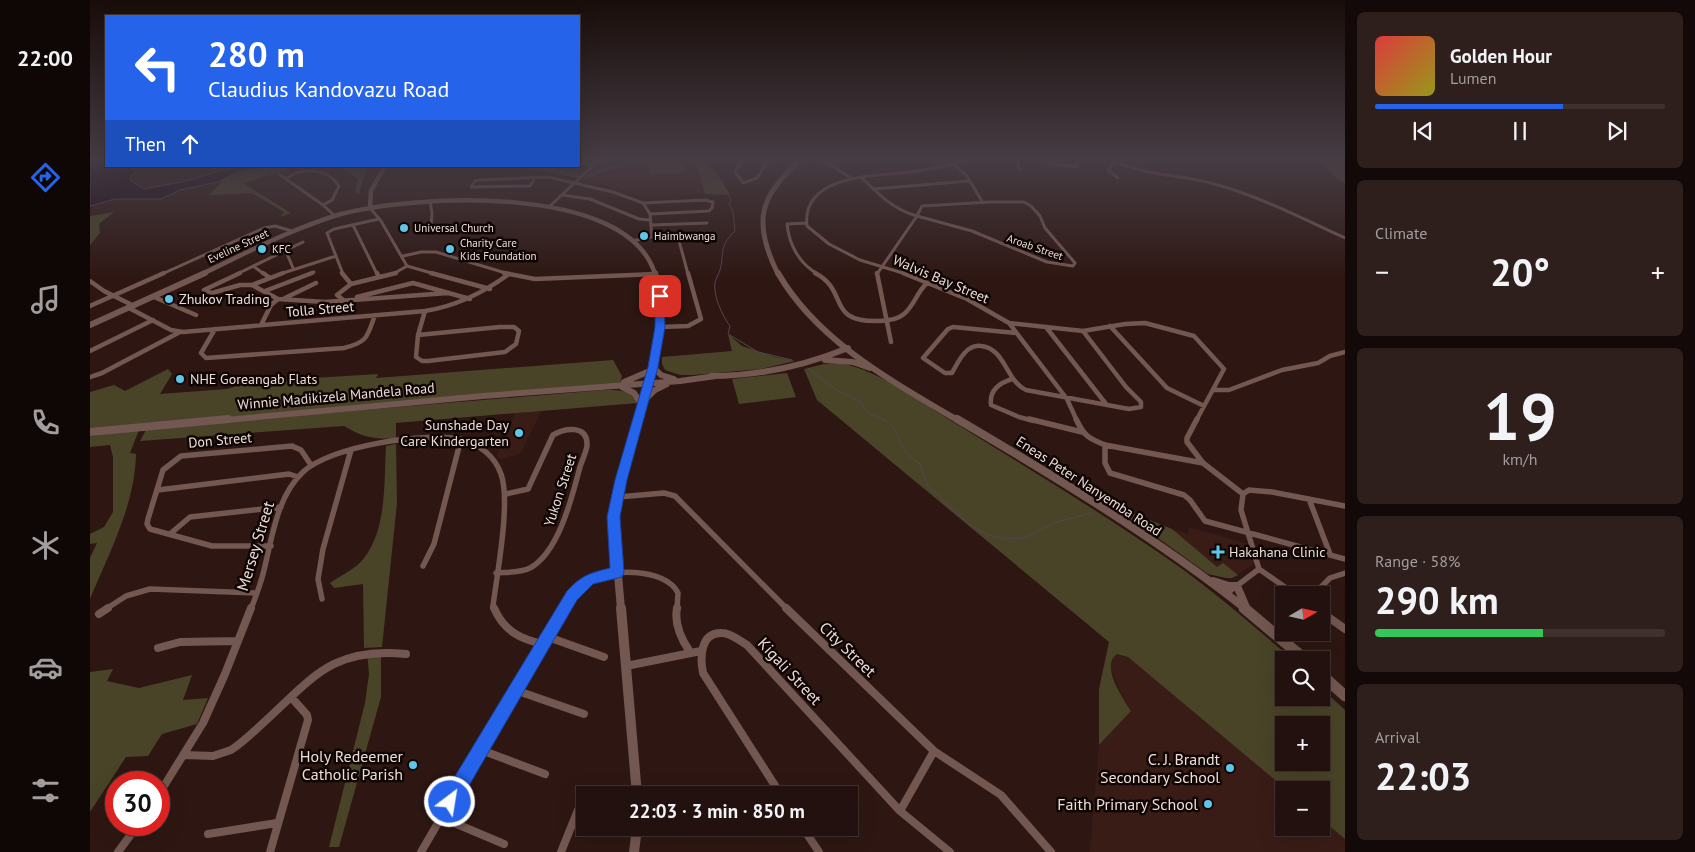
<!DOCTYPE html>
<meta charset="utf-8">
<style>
body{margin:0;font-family:"PT Sans",sans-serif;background:#2e1f1c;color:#f1f3f6;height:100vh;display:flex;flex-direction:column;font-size:19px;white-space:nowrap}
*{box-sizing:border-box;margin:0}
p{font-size:16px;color:#a29d9e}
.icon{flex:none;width:28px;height:28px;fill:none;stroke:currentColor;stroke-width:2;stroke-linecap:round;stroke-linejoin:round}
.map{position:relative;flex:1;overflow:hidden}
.details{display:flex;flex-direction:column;gap:12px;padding:12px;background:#130908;width:350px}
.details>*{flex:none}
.guide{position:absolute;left:15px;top:15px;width:475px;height:152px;border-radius:0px;box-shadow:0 5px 20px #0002,0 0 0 1px #3f312e;background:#2563eb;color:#fff;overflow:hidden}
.needle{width:32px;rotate:81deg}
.tools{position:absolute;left:1185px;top:586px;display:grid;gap:10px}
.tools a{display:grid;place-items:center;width:55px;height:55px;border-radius:0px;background:#22110e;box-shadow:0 5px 20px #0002,0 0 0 1px #3f312e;font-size:25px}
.speed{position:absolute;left:15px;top:771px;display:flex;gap:10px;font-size:25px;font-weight:700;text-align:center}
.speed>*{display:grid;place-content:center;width:65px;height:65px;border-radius:50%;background:#22110e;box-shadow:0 5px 20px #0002,0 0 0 1px #3f312e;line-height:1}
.speed .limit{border:8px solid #d22;background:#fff;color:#111}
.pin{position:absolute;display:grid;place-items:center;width:42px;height:42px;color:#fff;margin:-21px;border-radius:10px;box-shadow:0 2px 8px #0006}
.me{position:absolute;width:55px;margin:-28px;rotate:31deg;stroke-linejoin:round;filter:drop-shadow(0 0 4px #0008)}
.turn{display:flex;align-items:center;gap:18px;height:105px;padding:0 20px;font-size:22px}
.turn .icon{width:65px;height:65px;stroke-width:2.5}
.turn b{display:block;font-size:35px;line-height:42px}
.then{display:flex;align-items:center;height:48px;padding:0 20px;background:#0003;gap:10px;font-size:19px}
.big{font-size:38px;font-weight:800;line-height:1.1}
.details .tile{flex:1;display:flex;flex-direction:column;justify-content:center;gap:8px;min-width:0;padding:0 18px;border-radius:8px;background:#2e1f1c}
.details .dial{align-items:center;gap:0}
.dial b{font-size:65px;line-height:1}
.song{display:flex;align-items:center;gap:15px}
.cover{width:60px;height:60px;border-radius:8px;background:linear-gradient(135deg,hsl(0 70% 55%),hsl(60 70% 35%))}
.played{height:5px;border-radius:2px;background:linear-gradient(90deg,#2563eb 65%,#3f312e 65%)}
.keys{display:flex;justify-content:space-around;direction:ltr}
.heat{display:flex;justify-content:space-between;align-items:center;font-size:28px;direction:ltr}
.charge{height:8px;border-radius:4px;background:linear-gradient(90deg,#34c759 58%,#3f312e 0)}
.trip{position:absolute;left:486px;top:786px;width:282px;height:50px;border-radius:0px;background:#22110e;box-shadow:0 5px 20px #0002,0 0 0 1px #3f312e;font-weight:800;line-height:50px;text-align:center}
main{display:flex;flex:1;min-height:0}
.tabs{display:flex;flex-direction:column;width:90px;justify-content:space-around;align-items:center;background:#0e0706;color:#a29d9e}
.tabs .icon{width:35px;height:35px}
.tabs .selected{color:#2563eb}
.tabs b{font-size:22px;color:#f1f3f6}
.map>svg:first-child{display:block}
.built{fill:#3a1c16}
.green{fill:#494427;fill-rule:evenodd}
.water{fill:#150317;stroke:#564451}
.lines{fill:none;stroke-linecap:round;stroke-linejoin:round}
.stream{stroke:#564451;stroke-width:1}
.minor-far3{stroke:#735751;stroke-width:3}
.minor-far2{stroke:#735751;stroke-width:4.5}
.minor-far1{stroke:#735751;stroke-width:5.5}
.minor{stroke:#735751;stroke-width:8}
.tertiary-far3{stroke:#735751;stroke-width:4.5}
.tertiary-far2{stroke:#735751;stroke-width:6}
.tertiary-far1{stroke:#735751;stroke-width:8}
.tertiary{stroke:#735751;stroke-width:10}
.secondary-far3{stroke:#735751;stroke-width:5}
.secondary-far2{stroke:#735751;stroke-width:6}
.secondary-far1{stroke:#735751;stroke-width:8}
.secondary{stroke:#735751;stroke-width:11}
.route{fill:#2563eb;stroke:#184099}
.poi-dot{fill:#5cc7e8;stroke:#0f0604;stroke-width:2}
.labels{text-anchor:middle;stroke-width:5;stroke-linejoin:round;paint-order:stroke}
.far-poi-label{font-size:11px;fill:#eddcd9;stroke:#0f0604;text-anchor:start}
.far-street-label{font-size:11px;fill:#eddcd9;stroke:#0f0604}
.street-label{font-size:14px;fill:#eddcd9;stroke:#0f0604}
.poi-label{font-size:14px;fill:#eddcd9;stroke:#0f0604;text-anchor:start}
.near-street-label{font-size:16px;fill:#eddcd9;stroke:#0f0604}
.near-poi-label{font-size:16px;fill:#eddcd9;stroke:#0f0604;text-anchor:end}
</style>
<main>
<nav class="tabs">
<b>22:00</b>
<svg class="icon selected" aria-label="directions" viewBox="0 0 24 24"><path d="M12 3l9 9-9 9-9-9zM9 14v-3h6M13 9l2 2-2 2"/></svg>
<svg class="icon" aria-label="music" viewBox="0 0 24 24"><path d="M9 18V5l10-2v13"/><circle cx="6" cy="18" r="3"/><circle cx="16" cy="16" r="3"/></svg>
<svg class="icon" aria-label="phone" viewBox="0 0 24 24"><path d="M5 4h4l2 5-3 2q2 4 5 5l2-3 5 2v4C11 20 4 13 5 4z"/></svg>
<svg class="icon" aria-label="climate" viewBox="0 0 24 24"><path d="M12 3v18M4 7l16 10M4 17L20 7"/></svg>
<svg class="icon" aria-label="car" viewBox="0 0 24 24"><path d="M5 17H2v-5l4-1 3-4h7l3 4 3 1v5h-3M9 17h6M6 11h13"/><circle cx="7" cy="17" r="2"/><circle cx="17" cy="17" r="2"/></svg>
<svg class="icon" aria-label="filters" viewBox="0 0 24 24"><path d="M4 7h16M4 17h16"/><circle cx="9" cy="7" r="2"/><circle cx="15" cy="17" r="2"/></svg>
</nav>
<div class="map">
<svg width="1255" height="852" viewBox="0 0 1255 852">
<rect width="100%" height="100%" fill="#2e1712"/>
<path class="built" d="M591,159L607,165L615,194L547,197V195L522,186L493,182L498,177L510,175L542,162Z
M452,410L431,453L411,460L407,455L425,413Z
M1098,527L1159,544L1165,563L1142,578L1118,574L1082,529L1099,534Z
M1027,654L1038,657L1197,790H1194V828H1231V819L1255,839V852H1000L1009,745L1041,711L1031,695L1020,666L1023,657Z"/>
<path class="green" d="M540,159H588L542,162L492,180L501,171L528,165Z
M592,159C619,159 628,172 640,195L615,194L607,165Z
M1228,159H1255V183L1247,179Z
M592,162L596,172L560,175L557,164Z
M193,166H212L153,183L201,213L190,217L194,212L162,193L120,195L135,177L156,170Z
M248,166H295L276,167L269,194L265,192L268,179Z
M428,166H454L491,174L488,178C479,177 472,174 463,172C452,170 437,173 428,166Z
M24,212L9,224L10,233L0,245V216Z
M638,334L652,346L685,357L705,361L671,369L603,375H590L575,370L572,364V357L642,351Z
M523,360L532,376L530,384L0,432V392L24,385L35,391L78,369L82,374L70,394L137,389L160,382L288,374L286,378Z
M750,363C792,371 836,406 873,428C942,471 1012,513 1078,559C1119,587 1156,620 1194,652L1203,660H1194V698H1231V688L1255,710V839L1231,819V790H1197L1038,657L1027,654C1010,666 1033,698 1041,711L1009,745V689L1019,642L727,400L714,369L734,364ZM1194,725H1231V762H1194Z
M697,373L706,397L649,404L642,379Z
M514,390C528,390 540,389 548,403L306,423V438C285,440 272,437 254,426L50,441L57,428Z
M49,430L40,453L46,454C45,505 19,553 0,599V558L7,543L0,544V534L14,527L23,512V457L20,445L0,447V436Z
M306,444L307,503L292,647L274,648L273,584L244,588L240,583C250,576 267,568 274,558C297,529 294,481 296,446Z
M1025,506L1082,529L1127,567L1133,563L1148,575L1142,578H1136L1118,574L1047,523L1030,515L1022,509Z
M277,652L291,656V697L249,847H239L275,703L279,674Z
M23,669L17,681L49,688L102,675L93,700L118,698L107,724L72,734L58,756L36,757L0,812V672Z"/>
<path class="water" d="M0,159H16V166H46L42,168L49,170L41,176L40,180L54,189L96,181L140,168L193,166L167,168L145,173L128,182L90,190L71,199H25L0,206Z"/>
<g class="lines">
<path class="stream" d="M596,159C618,168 629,180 641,200L639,204L643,211L645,231C628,248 635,250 630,270C629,274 626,278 625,282C623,295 632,316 640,326L638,334L668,352L702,360
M434,166L488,177
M497,176L550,159
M718,368L743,388L769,401L780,414L793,419L803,427L816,453L830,464L838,486L879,524L896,534L914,539L933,538L967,522L1002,513"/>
<path class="minor-far3" d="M653,159L645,171L653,183L667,178L680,159
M731,159L761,178
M927,159L929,169
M957,159L960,164L987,167L986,159
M1021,159C1053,176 1087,174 1121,183C1167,195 1211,218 1255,238
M489,162L504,165
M1025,162L1018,170L1028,178
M739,164L750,159
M863,164L877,176L893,203
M189,174L233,205L245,216
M771,177C788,194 804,210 827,216
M197,178C213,167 238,168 249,186L242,200L233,205
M445,178L440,186L381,187L385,181L389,180L458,177L523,192L553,203L560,214L562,237
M783,189L880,181
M472,195L500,199L549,219L560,220
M340,201L342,213L341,226
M900,202H934L941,206L950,216L955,228L985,263L983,266L957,262L882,231L827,216L832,206Z
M553,203L615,200L623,202L622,208L619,211L560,214
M460,206L510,159
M280,208L291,221L317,266L345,274
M716,223L697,224C699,244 709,264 728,274
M263,225L287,274
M561,225L617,223
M588,237L598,274
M542,241L562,237L616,235
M195,249L203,268
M313,256L331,252H346L419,274
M163,266L174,274
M72,274L174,228L185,226L202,231
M147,274L213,242
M190,274L246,256
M219,274L224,272
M253,274L237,233L244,229L289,219
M303,274L317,266
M787,274L827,216
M816,274L770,260L739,244L717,226C711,174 787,176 821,172C841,169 861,166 881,159"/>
<path class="minor-far2" d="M173,273L179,277
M252,273L261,284L306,273
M287,273L289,277
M341,273L400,289
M414,273L445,279L566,274
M725,273C760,291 735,322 788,321C797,321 807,320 814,314C824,306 827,292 837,283
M787,273L801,342
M813,273L877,299L919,323L977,399L987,421
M0,281L14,291L44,306
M162,285L188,299
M114,290L122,293L150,285H162L193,273
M114,290L150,273
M175,291L222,273
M64,297L106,315
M267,297L323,283L380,299
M195,298L226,283
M252,299L247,295L261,284
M0,306L74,273
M39,308L81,330L93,332L335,311C367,306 393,293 419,274
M919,323L993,331L1035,324L1055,323L1104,336L1134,369L1106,421
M171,325L181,305L188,299L235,302L358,293
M1020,326L1077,388L1114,406
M410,327H424L429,331L426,344L415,352L338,361H332L326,357L328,335Z
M570,327L598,326L611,319L598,273
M956,327L1016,404
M125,329L111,353L116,358L254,348C278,342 277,337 285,315
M926,333L863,327L858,329L833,358L855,373H862C868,362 876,344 891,346C915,348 916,381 936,390L1039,409L1051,407V402L1036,387L993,331
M328,335L335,311
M0,351L63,320
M0,377L12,373L90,332
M922,379C909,383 899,390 901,405L929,417L944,421
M1124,390H1139L1192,370L1228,363L1240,356L1255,352"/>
<path class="minor-far1" d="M939,419L992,432
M986,419C994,436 998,438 1015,445L1113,463
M1107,419L1097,438V442L1113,463L1153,494L1151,510L1169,569L1136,594
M1015,445V463L1020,473L1094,495L1100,500L1115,521L1255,559
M68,490L199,474L208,477
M1153,494L1159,490L1182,492L1255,506
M528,497L574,493L585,496L697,609
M1219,499L1240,554
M80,534L100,517L191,507
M181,546H122L60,529L57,524L58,519L73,470L91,456L202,446L211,450L221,465
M333,566L344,544L371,439
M1169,569L1206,595
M406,573C417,572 430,573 440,568C469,552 482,497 490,467C492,461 496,452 497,446C498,424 475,428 463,435L438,489L416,494
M1223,595L1240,578L1255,573
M232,599L228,579L233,549L261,450
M16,609L36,596L60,589L167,593
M161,609C165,598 170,586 173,574C182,540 186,497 213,472C240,446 338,431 373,440C391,445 405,457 411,474C421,501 407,574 403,606L405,609
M474,609C479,599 485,589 495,582C517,568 575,567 588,593L587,609"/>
<path class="minor" d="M404,608C414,631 430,639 453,644
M587,608C584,624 591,639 600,652
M696,608L844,751L911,795L961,852
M1231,612L1255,629
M9,614L18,608
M458,637L514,657
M68,648L90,642L148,641
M536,666L611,651
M425,690L494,714
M391,750L455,774
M95,755L123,756L141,750C152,743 161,734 171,725C221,680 241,646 316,654
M69,794L113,723L135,674L161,608
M510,795L547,792
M691,795L613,673C610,658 610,632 632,633C641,633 650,641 657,645L810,811L860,852
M810,811L844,751
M350,817L414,844
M713,828L729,852
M118,834L187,823
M28,852L48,825
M180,852L218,720L217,715L201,697
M331,852L474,608
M471,852L488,810L495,802"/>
<path class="tertiary-far3" d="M280,208L281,191L295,166
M112,274C158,252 203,228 251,214C323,195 537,182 565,274"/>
<path class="tertiary-far2" d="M0,325L115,273
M547,421C561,374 580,322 565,273"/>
<path class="tertiary-far1" d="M531,609L523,517L548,419"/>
<path class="tertiary" d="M531,608L547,795
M544,852L547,828"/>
<path class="secondary-far3" d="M688,274C662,222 669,195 712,159"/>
<path class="secondary-far2" d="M688,273C727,341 803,382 869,421
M735,360L763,362L780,368
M563,367L571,375L584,379
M621,376C669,376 714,366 758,348
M534,382L562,370
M532,387L544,393L552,405
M554,401L565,390L577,384
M125,421L393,396L590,381L626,376"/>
<path class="secondary-far1" d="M867,419C966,477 1066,538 1156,609
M0,432L138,419
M1123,581L1139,586H1147L1156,607"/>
<path class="secondary" d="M1154,608L1216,660
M1231,674L1255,696"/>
</g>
<linearGradient id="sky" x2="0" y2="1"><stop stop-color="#190d0a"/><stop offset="0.57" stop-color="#463c44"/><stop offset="1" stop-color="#463c44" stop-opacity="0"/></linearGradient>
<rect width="1255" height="279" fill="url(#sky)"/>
<path class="route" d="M570,293L574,296L575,327L568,367L537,480L530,517L534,572L532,577L503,584L487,600L366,808L360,811L353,808L351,802L353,796L477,591C492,575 500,573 520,568L517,517L525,480L558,367L565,327V296Z"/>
<g class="poi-dot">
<circle cx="314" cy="228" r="5"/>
<circle cx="554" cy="236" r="5"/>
<circle cx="172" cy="249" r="5"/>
<circle cx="360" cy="249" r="5"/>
<circle cx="79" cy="299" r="5"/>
<circle cx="90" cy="379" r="5"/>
<circle cx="429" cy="433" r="5"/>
<path d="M1125.5 544.5h5v5h5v5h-5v5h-5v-5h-5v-5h5z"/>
<circle cx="323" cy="765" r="5"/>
<circle cx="1140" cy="768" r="5"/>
<circle cx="1118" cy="804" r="5"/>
</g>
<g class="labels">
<g class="far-poi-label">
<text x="324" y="232">Universal Church</text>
<text x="564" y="240">Haimbwanga</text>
<text x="370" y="247">Charity Care<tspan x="370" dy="13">Kids Foundation</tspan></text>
<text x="182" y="253">KFC</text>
</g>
<g class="far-street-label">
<text transform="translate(148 246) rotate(-25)" y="4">Eveline Street</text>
<text transform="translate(945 247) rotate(19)" y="4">Aroab Street</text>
</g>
<g class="street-label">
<text transform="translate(851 279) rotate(23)" y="5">Walvis Bay Street</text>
<text transform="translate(230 309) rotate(-5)" y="5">Tolla Street</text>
<text transform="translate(246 396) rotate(-5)" y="5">Winnie Madikizela Mandela Road</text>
<text transform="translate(130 440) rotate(-5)" y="5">Don Street</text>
<text transform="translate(999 486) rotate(33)" y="5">Eneas Peter Nanyemba Road</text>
<text transform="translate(470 490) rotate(-72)" y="5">Yukon Street</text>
</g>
<g class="poi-label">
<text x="89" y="304">Zhukov Trading</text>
<text x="100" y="384">NHE Goreangab Flats</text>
<text x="419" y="430" text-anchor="end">Sunshade Day<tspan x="419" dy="16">Care Kindergarten</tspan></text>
<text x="1139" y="557">Hakahana Clinic</text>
</g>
<g class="near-street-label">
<text transform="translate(165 546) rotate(-73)" y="6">Mersey Street</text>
<text transform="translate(758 649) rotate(44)" y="6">City Street</text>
<text transform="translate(700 671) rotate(47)" y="6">Kigali Street</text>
</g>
<g class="near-poi-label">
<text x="313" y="762">Holy Redeemer<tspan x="313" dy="18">Catholic Parish</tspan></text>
<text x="1130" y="765">C. J. Brandt<tspan x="1130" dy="18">Secondary School</tspan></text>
<text x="1108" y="810">Faith Primary School</text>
</g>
</g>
</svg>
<div class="tools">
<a><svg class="needle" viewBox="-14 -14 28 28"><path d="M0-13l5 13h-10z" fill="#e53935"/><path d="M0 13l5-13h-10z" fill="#a29d9e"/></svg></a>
<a><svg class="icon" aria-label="search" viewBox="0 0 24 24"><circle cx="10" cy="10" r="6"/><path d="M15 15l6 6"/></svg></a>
<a>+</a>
<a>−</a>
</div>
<div class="speed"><div class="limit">30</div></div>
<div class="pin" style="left:570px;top:296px;background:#d93025"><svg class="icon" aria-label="arrive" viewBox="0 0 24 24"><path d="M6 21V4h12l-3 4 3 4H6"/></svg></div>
<svg class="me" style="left:360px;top:802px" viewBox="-20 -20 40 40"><circle r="17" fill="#2563eb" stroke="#fff" stroke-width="3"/><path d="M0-11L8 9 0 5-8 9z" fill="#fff"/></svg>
<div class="trip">22:03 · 3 min · 850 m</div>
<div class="guide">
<div class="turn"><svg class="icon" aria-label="left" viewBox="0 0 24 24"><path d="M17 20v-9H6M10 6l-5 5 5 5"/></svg><div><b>280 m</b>Claudius Kandovazu Road</div></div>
<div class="then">Then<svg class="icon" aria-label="ahead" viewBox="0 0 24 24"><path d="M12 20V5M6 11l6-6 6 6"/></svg></div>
</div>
</div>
<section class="details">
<div class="tile">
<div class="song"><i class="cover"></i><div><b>Golden Hour</b><p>Lumen</p></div></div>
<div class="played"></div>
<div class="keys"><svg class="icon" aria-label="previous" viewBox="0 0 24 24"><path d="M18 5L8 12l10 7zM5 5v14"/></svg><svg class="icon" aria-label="pause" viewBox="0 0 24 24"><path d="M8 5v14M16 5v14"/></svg><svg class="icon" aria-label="next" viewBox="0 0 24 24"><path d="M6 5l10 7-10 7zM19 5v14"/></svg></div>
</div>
<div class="tile"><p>Climate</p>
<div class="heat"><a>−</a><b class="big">20°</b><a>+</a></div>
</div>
<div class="tile dial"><b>19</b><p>km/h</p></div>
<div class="tile"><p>Range · 58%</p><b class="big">290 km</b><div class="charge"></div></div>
<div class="tile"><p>Arrival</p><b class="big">22:03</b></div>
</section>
</main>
